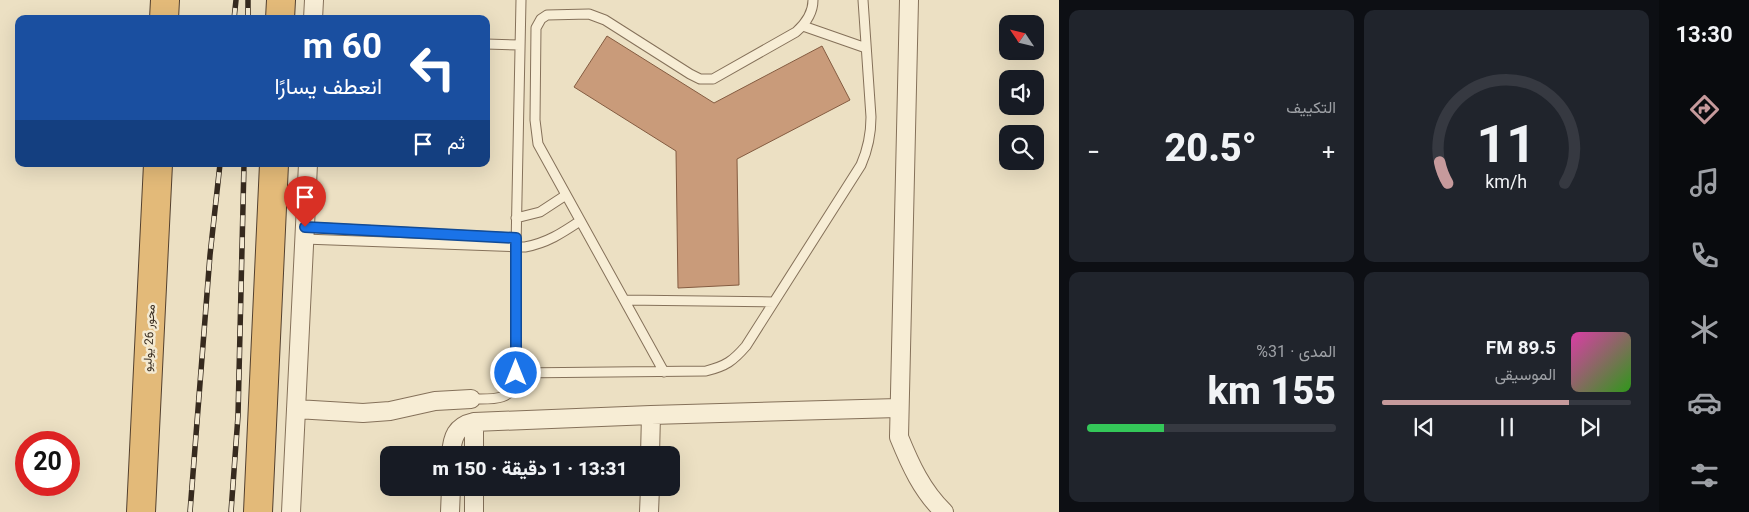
<!DOCTYPE html>
<html lang="ar">
<meta charset="utf-8">
<style>
body{margin:0;font-family:Georgia,Vazirmatn,serif;background:#20242c;color:#f1f3f6;direction:rtl;height:100vh;display:flex;flex-direction:column;font-size:19px;white-space:nowrap}
*{box-sizing:border-box;margin:0}
p{font-size:16px;color:#9ea1a6}
.icon{flex:none;width:28px;height:28px;fill:none;stroke:currentColor;stroke-width:2;stroke-linecap:round;stroke-linejoin:round}
.map{position:relative;flex:1;overflow:hidden;direction:ltr}
.side{display:flex;flex-direction:column;gap:10px;padding:10px;background:#0d0f14;width:600px}
.side>*{flex:none}
.top-card{position:absolute;left:15px;top:15px;width:475px;height:152px;border-radius:10px;box-shadow:0 5px 20px #0002;direction:rtl;background:#1a4fa0;color:#fff;overflow:hidden}
.needle{width:32px;rotate:305deg}
.controls{position:absolute;left:999px;top:15px;display:grid;gap:10px}
.controls a{display:grid;place-items:center;width:45px;height:45px;border-radius:10px;background:#171b24;box-shadow:0 5px 20px #0002;font-size:25px}
.speed{position:absolute;left:15px;top:431px;display:flex;gap:10px;font-size:25px;font-weight:700;text-align:center}
.speed>*{display:grid;place-content:center;width:65px;height:65px;border-radius:50%;background:#171b24;box-shadow:0 5px 20px #0002;line-height:1}
.speed .limit{border:8px solid #d22;background:#fff;color:#111}
.pin{position:absolute;display:grid;place-items:center;width:42px;height:42px;color:#fff;margin:-51px -21px;border-radius:50% 50% 50% 0;rotate:-45deg;box-shadow:0 0 5px #0007}
.pin .icon{rotate:45deg}
.me{position:absolute;width:55px;margin:-28px;rotate:0deg;stroke-linejoin:round;filter:drop-shadow(0 0 4px #0008)}
.turn{display:flex;align-items:center;gap:18px;height:105px;padding:0 25px;font-size:22px}
.turn .icon{width:65px;height:65px;stroke-width:2.5}
.turn b{display:block;font-size:35px;line-height:42px}
.then{display:flex;align-items:center;height:48px;padding:0 25px;background:#0003;gap:10px;font-size:19px}
.big{font-size:38px;font-weight:800;line-height:1.1}
.side .tile{flex:1;display:flex;flex-direction:column;justify-content:center;gap:8px;min-width:0;padding:0 18px;border-radius:10px;background:#20242c}
.side .dial{align-items:center;gap:0}
.dial svg{height:130px;overflow:visible;fill:none;stroke:#363941;stroke-width:7;stroke-linecap:round;text-anchor:middle}
.dial text{fill:#f1f3f6;stroke:none}
.song{display:flex;align-items:center;gap:15px}
.cover{width:60px;height:60px;border-radius:8px;background:linear-gradient(135deg,hsl(320 70% 55%),hsl(110 70% 35%))}
.played{height:5px;border-radius:2px;background:linear-gradient(90deg,#c69a9c 75%,#363941 75%)}
.keys{display:flex;justify-content:space-around;direction:ltr}
.heat{display:flex;justify-content:space-between;align-items:center;font-size:28px;direction:ltr}
.charge{height:8px;border-radius:4px;background:linear-gradient(90deg,#34c759 31%,#363941 0)}
.side .tiles{flex:1;display:grid;gap:10px;grid-template-columns:repeat(2,1fr)}
.trip{position:absolute;left:380px;top:446px;width:300px;height:50px;border-radius:10px;background:#171b24;box-shadow:0 5px 20px #0002;font-weight:800;line-height:50px;text-align:center;direction:rtl}
main{display:flex;flex:1;min-height:0}
.tabs{display:flex;flex-direction:column;width:90px;justify-content:space-around;align-items:center;background:#090b0e;color:#9ea1a6}
.tabs .icon{width:35px;height:35px}
.tabs .on{color:#c69a9c}
.tabs b{font-size:22px;color:#f1f3f6}
.map>svg:first-child{display:block}
.building{fill:#c99b7a;stroke:#845c41}
.lines{fill:none;stroke-linecap:round;stroke-linejoin:round}
.service-casing{stroke:#85715a;stroke-width:11}
.minor-casing{stroke:#85715a;stroke-width:20}
.trunk-casing{stroke:#53402f;stroke-width:30}
.service{stroke:#f7edd5;stroke-width:9}
.minor{stroke:#f7edd5;stroke-width:18}
.trunk{stroke:#e3ba79;stroke-width:28}
.rail-casing{stroke:#362a1e;stroke-width:5.5}
.rail{stroke:#f4ead2;stroke-width:4;stroke-dasharray:11;stroke-linecap:butt}
.route-casing{stroke:#114b97;stroke-width:12}
.route{stroke:#1a73e8;stroke-width:9}
.labels{text-anchor:middle;stroke-width:5;stroke-linejoin:round;paint-order:stroke}
.street-label{font-size:12px;fill:#362a1e;stroke:#f4ead2}
</style>
<main>
<nav class="tabs">
<b>13:30</b>
<svg class="icon on" aria-label="directions" viewBox="0 0 24 24"><path d="M12 3l9 9-9 9-9-9zM9 14v-3h6M13 9l2 2-2 2"/></svg>
<svg class="icon" aria-label="music" viewBox="0 0 24 24"><path d="M9 18V5l10-2v13"/><circle cx="6" cy="18" r="3"/><circle cx="16" cy="16" r="3"/></svg>
<svg class="icon" aria-label="phone" viewBox="0 0 24 24"><path d="M5 4h4l2 5-3 2q2 4 5 5l2-3 5 2v4C11 20 4 13 5 4z"/></svg>
<svg class="icon" aria-label="climate" viewBox="0 0 24 24"><path d="M12 3v18M4 7l16 10M4 17L20 7"/></svg>
<svg class="icon" aria-label="car" viewBox="0 0 24 24"><path d="M5 17H2v-5l4-1 3-4h7l3 4 3 1v5h-3M9 17h6M6 11h13"/><circle cx="7" cy="17" r="2"/><circle cx="17" cy="17" r="2"/></svg>
<svg class="icon" aria-label="filters" viewBox="0 0 24 24"><path d="M4 7h16M4 17h16"/><circle cx="9" cy="7" r="2"/><circle cx="15" cy="17" r="2"/></svg>
</nav>
<section class="side">
<div class="tiles">
<div class="tile dial"><svg viewBox="0 0 100 80">
<path d="M14 69A42 42 0 1 1 86 69"/>
<path d="M14 69A42 42 0 0 1 9 56" stroke="#c69a9c"/>
<text x="50" y="56" font-size="32" font-weight="700">11</text>
<text x="50" y="72" font-size="11">km/h</text>
</svg></div>
<div class="tile"><p>التكييف</p>
<div class="heat"><a>−</a><b class="big">20.5°</b><a>+</a></div>
</div>
<div class="tile">
<div class="song"><i class="cover"></i><div><b>89.5 FM</b><p>الموسيقى</p></div></div>
<div class="played"></div>
<div class="keys"><svg class="icon" aria-label="previous" viewBox="0 0 24 24"><path d="M18 5L8 12l10 7zM5 5v14"/></svg><svg class="icon" aria-label="pause" viewBox="0 0 24 24"><path d="M8 5v14M16 5v14"/></svg><svg class="icon" aria-label="next" viewBox="0 0 24 24"><path d="M6 5l10 7-10 7zM19 5v14"/></svg></div>
</div>
<div class="tile"><p>المدى · 31%</p><b class="big">155 km</b><div class="charge"></div></div>
</div>
</section>
<div class="map">
<svg width="1059" height="512" viewBox="0 0 1059 512">
<rect width="100%" height="100%" fill="#ece0c3"/>
<path class="building" d="M607,36L714,103L822,46L850,100L737,159L739,285L678,288L676,151L574,87Z"/>
<g class="lines">
<defs>
<path id="service" d="M803,26L866,48
M486,44L520,45
M516,218L540,212L566,195
M305,227L516,238
M304,239L525,247C547,243 562,233 580,221
M625,300L774,302
M664,372L538,144L535,120L536,28L541,19L547,15L589,14L605,20L690,74L700,79H713L796,32C805,24 813,13 813,0
M516,373L706,371C726,366 733,361 746,346L861,165C868,149 871,135 871,117L863,0
M471,399C490,399 513,402 516,379V247L521,0"/>
<path id="minor" d="M909,0L899,437C910,464 922,491 944,512
M313,19L314,0
M296,409L363,413L390,411L435,401L471,399
M451,455C452,437 456,426 474,422L651,415L898,408
M474,455V422
M650,455L651,415
M291,512L308,164
M450,512L451,488
M474,512V488
M649,512L650,488"/>
<path id="trunk" d="M164,19L165,0
M280,19L281,0
M141,512L158,164
M258,512L274,164"/>
</defs>
<use href="#service" class="service-casing"/>
<use href="#minor" class="minor-casing"/>
<use href="#trunk" class="trunk-casing"/>
<use href="#service" class="service"/>
<use href="#minor" class="minor"/>
<use href="#trunk" class="trunk"/>
<defs>
<path id="rail" d="M234,19L236,0
M248,19V0
M190,512L210,255L220,164
M231,512L238,416L244,164"/>
</defs>
<use href="#rail" class="rail-casing"/>
<use href="#rail" class="rail"/>
</g>
<g class="lines">
<defs>
<path id="route" d="M305,227L516,238V373"/>
</defs>
<use href="#route" class="route-casing"/>
<use href="#route" class="route"/>
</g>
<g class="labels">
<g class="street-label">
<text transform="translate(149 338) rotate(-87)" y="4">محور 26 يوليو</text>
</g>
</g>
</svg>
<div class="controls">
<a><svg class="needle" viewBox="-14 -14 28 28"><path d="M0-13l5 13h-10z" fill="#e53935"/><path d="M0 13l5-13h-10z" fill="#9ea1a6"/></svg></a>
<a><svg class="icon" aria-label="sound" viewBox="0 0 24 24"><path d="M4 9h4l5-4v14l-5-4H4zM17 9q2 3 0 6"/></svg></a>
<a><svg class="icon" aria-label="search" viewBox="0 0 24 24"><circle cx="10" cy="10" r="6"/><path d="M15 15l6 6"/></svg></a>
</div>
<div class="speed"><div class="limit">20</div></div>
<div class="pin" style="left:305px;top:227px;background:#d93025"><svg class="icon" aria-label="arrive" viewBox="0 0 24 24"><path d="M6 21V4h12l-3 4 3 4H6"/></svg></div>
<svg class="me" style="left:516px;top:373px" viewBox="-20 -20 40 40"><circle r="17" fill="#1a73e8" stroke="#fff" stroke-width="3"/><path d="M0-11L8 9 0 5-8 9z" fill="#fff"/></svg>
<div class="trip">13:31 · 1 دقيقة · 150 m</div>
<div class="top-card">
<div class="turn"><svg class="icon" aria-label="left" viewBox="0 0 24 24"><path d="M17 20v-9H6M10 6l-5 5 5 5"/></svg><div><b>60 m</b>انعطف يسارًا</div></div>
<div class="then">ثم<svg class="icon" aria-label="arrive" viewBox="0 0 24 24"><path d="M6 21V4h12l-3 4 3 4H6"/></svg></div>
</div>
</div>
</main>
